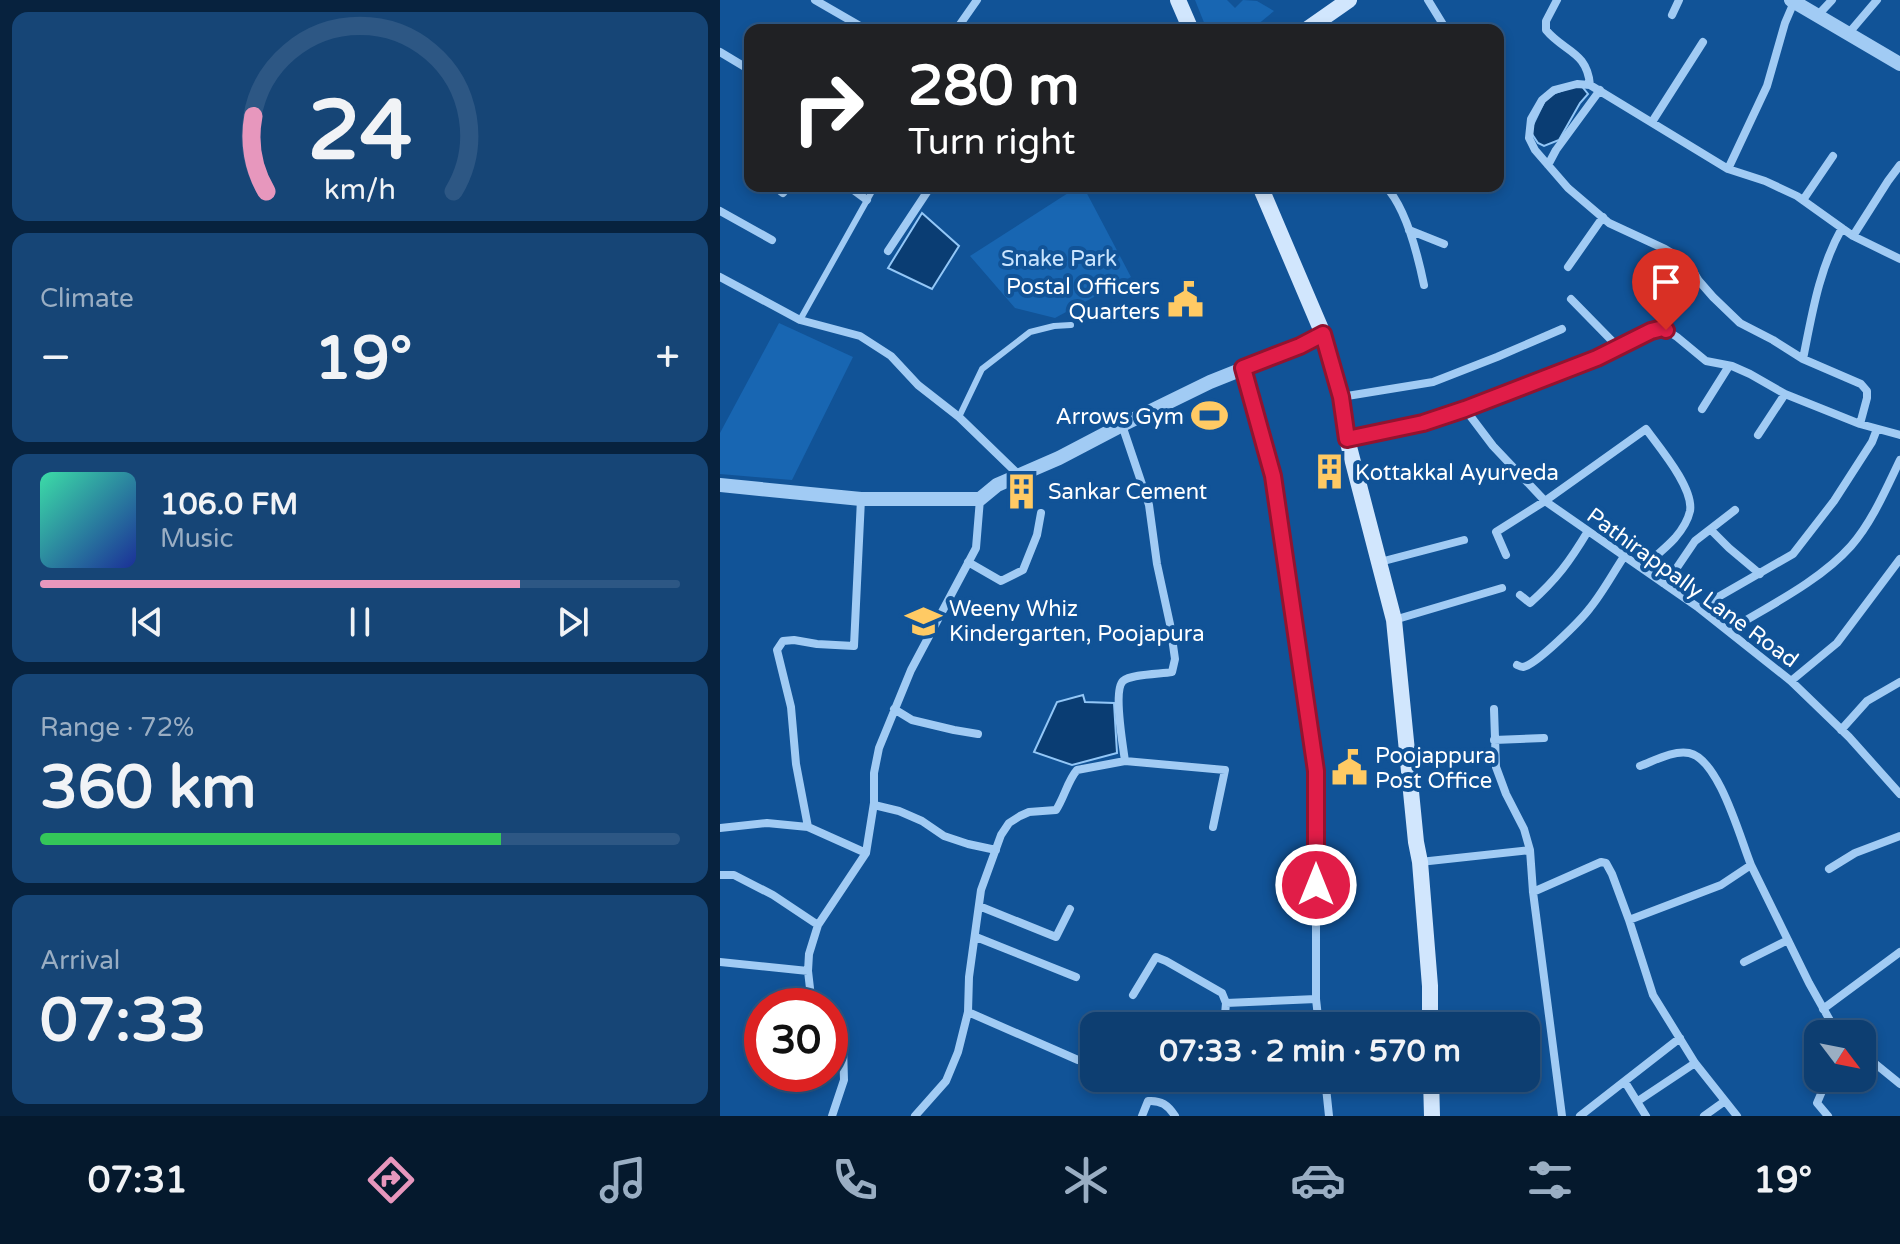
<!DOCTYPE html>
<meta charset="utf-8">
<style>
body{margin:0;font-family:"Varela Round",sans-serif;background:#164576;color:#f1f3f6;height:100vh;display:flex;flex-direction:column;font-size:30px;white-space:nowrap}
*{box-sizing:border-box;margin:0}
p{font-size:26px;color:#9aaec3}
.icon{flex:none;width:44px;height:44px;fill:none;stroke:currentColor;stroke-width:2;stroke-linecap:round;stroke-linejoin:round}
.map{position:relative;flex:1;overflow:hidden}
.panel{display:flex;flex-direction:column;gap:12px;padding:12px;background:#07223e;width:720px}
.panel>*{flex:none}
.top-card{position:absolute;left:24px;top:24px;width:760px;height:168px;border-radius:16px;box-shadow:0 4px 12px #0003,0 0 0 2px #2d5784;background:#202124;color:#fff;overflow:hidden}
.needle{width:52px;rotate:122deg}
.controls{position:absolute;left:1084px;top:1020px;display:grid;gap:16px}
.controls a{display:grid;place-items:center;width:72px;height:72px;border-radius:16px;background:#0d3e71;box-shadow:0 4px 12px #0003,0 0 0 2px #2d5784;font-size:40px}
.speed{position:absolute;left:24px;top:988px;display:flex;gap:16px;font-size:40px;font-weight:700;text-align:center}
.speed>*{display:grid;place-content:center;width:104px;height:104px;border-radius:50%;background:#0d3e71;box-shadow:0 4px 12px #0003,0 0 0 2px #2d5784;line-height:1}
.speed .limit{border:12px solid #d22;background:#fff;color:#111}
.pin{position:absolute;display:grid;place-items:center;width:68px;height:68px;color:#fff;margin:-82px -34px;border-radius:50% 50% 50% 0;rotate:-45deg;box-shadow:0 0 8px #0007}
.pin .icon{rotate:45deg}
.me{position:absolute;width:88px;margin:-44px;rotate:0deg;stroke-linejoin:round;filter:drop-shadow(0 0 6px #0008)}
.turn{display:flex;align-items:center;gap:28px;height:168px;padding:0 32px;font-size:36px}
.turn .icon{width:104px;height:104px;stroke-width:2.5}
.turn b{display:block;font-size:56px;line-height:68px}
.big{font-size:60px;font-weight:700;line-height:1.1}
.panel .widget{flex:1;display:flex;flex-direction:column;justify-content:center;gap:12px;min-width:0;padding:0 28px;border-radius:16px;background:#164576}
.panel .dial{align-items:center;gap:0}
.dial svg{height:208px;overflow:visible;fill:none;stroke:#2d5784;stroke-width:7;stroke-linecap:round;text-anchor:middle}
.dial text{fill:#f1f3f6;stroke:none}
.song{display:flex;align-items:center;gap:24px}
.cover{width:96px;height:96px;border-radius:12px;background:linear-gradient(135deg,hsl(160 70% 55%),hsl(230 70% 35%))}
.played{height:8px;border-radius:4px;background:linear-gradient(90deg,#e797bd 75%,#2d5784 75%)}
.keys{display:flex;justify-content:space-around;direction:ltr}
.heat{display:flex;justify-content:space-between;align-items:center;font-size:44px;direction:ltr}
.charge{height:12px;border-radius:6px;background:linear-gradient(90deg,#34c759 72%,#2d5784 0)}
.trip{position:absolute;left:360px;top:1012px;width:460px;height:80px;border-radius:16px;background:#0d3e71;box-shadow:0 4px 12px #0003,0 0 0 2px #2d5784;font-weight:700;line-height:80px;text-align:center}
.tab-bar{display:flex;height:128px;justify-content:space-around;align-items:center;background:#05192d;color:#9aaec3}
.tab-bar .icon{width:56px;height:56px}
.tab-bar .active{color:#e797bd}
.tab-bar b{font-size:36px;color:#f1f3f6}
main{display:flex;flex:1;min-height:0}
.map>svg:first-child{display:block}
.green{fill:#1866b2}
.water{fill:#0a3d73;stroke:#93c7f7;stroke-width:2}
.lines{fill:none;stroke-linecap:round;stroke-linejoin:round}
.service{stroke:#a1cbf4;stroke-width:6}
.minor{stroke:#a1cbf4;stroke-width:8}
.tertiary{stroke:#a1cbf4;stroke-width:14}
.secondary{stroke:#d1e6fd;stroke-width:16}
.route-casing{stroke:#92132f;stroke-width:20}
.route{stroke:#e11d48;stroke-width:14}
.labels{text-anchor:middle;stroke-width:8;stroke-linejoin:round;paint-order:stroke}
.park-label{font-size:22px;fill:#c9e4fe;stroke:#115397}
.poi-label{font-size:22px;fill:#fff;stroke:#115397;text-anchor:start}
.street-label{font-size:22px;fill:#fff;stroke:#115397}
</style>
<main>
<section class="panel">
<div class="widget dial"><svg viewBox="0 0 100 80">
<path d="M14 69A42 42 0 1 1 86 69"/>
<path d="M14 69A42 42 0 0 1 9 40" stroke="#e797bd"/>
<text x="50" y="56" font-size="32" font-weight="700">24</text>
<text x="50" y="72" font-size="11">km/h</text>
</svg></div>
<div class="widget"><p>Climate</p>
<div class="heat"><a>−</a><b class="big">19°</b><a>+</a></div>
</div>
<div class="widget">
<div class="song"><i class="cover"></i><div><b>106.0 FM</b><p>Music</p></div></div>
<div class="played"></div>
<div class="keys"><svg class="icon" aria-label="previous" viewBox="0 0 24 24"><path d="M18 5L8 12l10 7zM5 5v14"/></svg><svg class="icon" aria-label="pause" viewBox="0 0 24 24"><path d="M8 5v14M16 5v14"/></svg><svg class="icon" aria-label="next" viewBox="0 0 24 24"><path d="M6 5l10 7-10 7zM19 5v14"/></svg></div>
</div>
<div class="widget"><p>Range · 72%</p><b class="big">360 km</b><div class="charge"></div></div>
<div class="widget"><p>Arrival</p><b class="big">07:33</b></div>
</section>
<div class="map">
<svg width="1180" height="1116" viewBox="0 0 1180 1116">
<rect width="100%" height="100%" fill="#115397"/>
<path class="green" d="M475,0H507L515,8L523,0L537,1L554,11L531,30H487Z
M359,186H363L411,277L335,318L295,308L250,256Z
M59,323L133,357L72,480L0,474V433Z"/>
<path class="water" d="M860,84L868,94L860,103L839,140L824,146L818,143L810,131L827,96Z
M202,213L239,246L212,289L168,268Z
M363,695L365,702L394,703L397,753L352,765L314,752L337,702Z"/>
<g class="lines">
<path class="service" d="M80,320L155,186
M239,417L262,369L310,332L334,326L351,325"/>
<path class="minor" d="M95,0L140,26L136,30
M708,0L724,26
M837,0L826,21V30C844,52 867,51 870,85
M952,15L959,0
M1098,15L1112,0
M236,30L257,0
M1128,34L1157,0
M0,52L30,70
M932,122L983,42
M828,165L836,150L880,90
M1008,169L1047,86L1065,23L1074,2
M54,186L63,193L69,186
M128,186L147,200
M665,186C686,207 698,256 704,285
M1083,200L1113,156
M0,211L52,240
M689,230L724,244
M1133,236L1168,181L1180,165
M168,251L211,186
M848,267L883,217
M0,277L80,320L140,336L171,356L198,385L239,417L300,476
M851,299L898,347
M1083,359C1092,314 1099,269 1122,228
M523,368L553,476L596,771V999L599,1026
M621,397L713,382L777,357L842,329
M745,409L773,446L825,501L979,608L1071,681L1129,737L1180,794
M982,409L1009,366
M1140,424L1147,398V391L1141,384L1083,359L1053,340L1020,323L993,297L979,281L968,263L945,249L889,223L848,188L815,150L809,138L811,119L822,100L834,90L857,84L870,85L1008,169L1045,181L1077,196L1133,236L1180,259
M1038,435L1065,394
M627,439L703,423L745,409L877,358L931,331L943,328L957,337L986,361L1012,366L1030,374L1065,394L1140,424L1180,435
M991,530L1009,548L1040,574
M786,555L776,532L825,501L926,429C939,447 974,488 970,511C968,520 961,531 955,538C945,549 933,558 922,568
M248,562L281,581L303,570L317,535L321,513
M660,562L744,540
M943,583L956,569L975,541L1015,510
M800,595L810,603C837,579 850,561 868,531
M979,608L1073,554L1114,501L1152,442L1157,429
M674,620L782,588
M1008,631C1047,607 1100,581 1131,546C1152,522 1166,489 1180,460
M797,665C799,666 801,667 803,667C816,665 861,620 870,608C883,592 893,573 905,555
M1071,681L1117,643L1180,559
M174,709L192,720L234,730L258,734
M774,709L776,767L786,794L804,829L810,850L813,892L842,1116
M1121,730L1147,701L1180,682
M774,740L824,738
M405,761L505,770L493,827
M920,766C934,761 953,750 969,753C999,759 1020,838 1031,865
M154,805L179,811L202,821L224,836L248,844L276,850
M88,827L76,764L71,707L57,650L63,641L74,640L97,644L134,646L141,499
M0,828L47,823L88,827L146,853
M700,862L810,850
M1109,869L1135,853L1180,836
M0,875H14L53,895L98,925
M813,892L881,862L886,863L892,874L909,920L1001,885L1031,865L1089,983L1112,1024L1122,1034
M259,906L336,937L350,909
M909,920L933,995L975,1063L1017,1116
M256,937L356,977
M0,962L88,971
M1024,962L1068,940
M413,995L436,957L446,961L502,993L506,1003L596,999
M97,1006L91,997L88,971L89,954L98,925L146,853L154,803V773L159,748L191,670L256,548L260,499
M1103,1009L1180,952
M248,1012L358,1060
M110,1026L123,1047L124,1080L112,1116
M504,1026L506,1003
M1142,1053L1180,1084
M605,1078L609,1116
M905,1082L926,1116
M918,1101L975,1063
M195,1116L226,1081L238,1052L248,1012L249,977L261,890L281,835L289,823L300,816L309,812L336,810C344,798 348,780 357,770L405,761C403,746 393,690 403,681C411,674 441,674 452,672L455,659L450,624L437,564L429,505L402,425
M422,1116L428,1101C441,1100 448,1105 455,1116
M860,1116L960,1038
M984,1116L1005,1101
M1108,1116L1097,1103L1103,1089L1111,1078"/>
<path class="tertiary" d="M1071,0L1180,64
M0,485L141,499H260L277,485L339,458L402,425L490,382L580,346L603,334"/>
<path class="secondary" d="M458,0L471,30
M586,30L629,0
M540,186L603,334L621,397L627,439L674,620L696,842L700,862L710,986V1026
M711,1078L712,1116"/>
</g>
<g class="lines">
<defs>
<path id="route" d="M596,885V771L553,476L523,368L580,346L603,334L621,397L627,439L703,423L745,409L877,358L931,331L943,328L946,330"/>
</defs>
<use href="#route" class="route-casing"/>
<use href="#route" class="route"/>
</g>
<defs>
<symbol id="civic-bare" viewBox="-9 -9 18 18"><path d="M-.6-6.5H3V-4.5H.6V-3L4-1V1h2V6H-6V1h2V-1L-.6-3ZM-1.2 2.5V6h2.4V2.5Z" fill="#ffca64" stroke="#115397" stroke-width="2.5" paint-order="stroke"/></symbol>
<symbol id="stadium-bare" viewBox="-9 -9 18 18"><path d="M0-5a6.5 5 0 1 0 0 10a6.5 5 0 1 0 0-10ZM-3.5-1.8h7v3.6h-7Z" fill="#ffca64" stroke="#115397" stroke-width="2.5" paint-order="stroke"/></symbol>
<symbol id="building-bare" viewBox="-9 -9 18 18"><path d="M-4-6H4V6H1V3H-1V6H-4ZM-2.5-4.3h1.7v1.8h-1.7ZM.8-4.3h1.7v1.8H.8ZM-2.5-1h1.7V.8h-1.7ZM.8-1h1.7V.8H.8Z" fill="#ffca64" stroke="#115397" stroke-width="2.5" paint-order="stroke"/></symbol>
<symbol id="school-bare" viewBox="-9 -9 18 18"><path d="M0-5L7-2L0 1L-7-2ZM-4 1L0 2.5L4 1V4Q0 6-4 4Z" fill="#ffca64" stroke="#115397" stroke-width="2.5" paint-order="stroke"/></symbol>
</defs>
<g fill-rule="evenodd">
<use href="#civic-bare" x="440" y="274" width="51" height="51"/>
<use href="#stadium-bare" x="464" y="390" width="51" height="51"/>
<use href="#building-bare" x="584" y="446" width="51" height="51"/>
<use href="#building-bare" x="276" y="466" width="51" height="51"/>
<use href="#school-bare" x="178" y="596" width="51" height="51"/>
<use href="#civic-bare" x="604" y="742" width="51" height="51"/>
</g>
<g class="labels">
<g class="park-label">
<text x="339" y="266">Snake Park</text>
</g>
<g class="poi-label">
<text x="440" y="294" text-anchor="end">Postal Officers<tspan x="440" dy="25">Quarters</tspan></text>
<text x="464" y="424" text-anchor="end">Arrows Gym</text>
<text x="635" y="480">Kottakkal Ayurveda</text>
<text x="328" y="499">Sankar Cement</text>
<text x="229" y="616">Weeny Whiz<tspan x="229" dy="25">Kindergarten, Poojapura</tspan></text>
<text x="655" y="763">Poojappura<tspan x="655" dy="25">Post Office</tspan></text>
</g>
<g class="street-label">
<text transform="translate(973 587) rotate(36)" y="8">Pathirappally Lane Road</text>
</g>
</g>
</svg>
<div class="controls">
<a><svg class="needle" viewBox="-14 -14 28 28"><path d="M0-13l5 13h-10z" fill="#e53935"/><path d="M0 13l5-13h-10z" fill="#9aaec3"/></svg></a>
</div>
<div class="speed"><div class="limit">30</div></div>
<div class="pin" style="left:946px;top:330px;background:#d93025"><svg class="icon" aria-label="arrive" viewBox="0 0 24 24"><path d="M6 21V4h12l-3 4 3 4H6"/></svg></div>
<svg class="me" style="left:596px;top:885px" viewBox="-20 -20 40 40"><circle r="17" fill="#e11d48" stroke="#fff" stroke-width="3"/><path d="M0-11L8 9 0 5-8 9z" fill="#fff"/></svg>
<div class="trip">07:33 · 2 min · 570 m</div>
<div class="top-card">
<div class="turn"><svg class="icon" aria-label="right" viewBox="0 0 24 24"><path d="M7 20v-9h11M14 6l5 5-5 5"/></svg><div><b>280 m</b>Turn right</div></div>
</div>
</div>
</main>
<nav class="tab-bar">
<b>07:31</b>
<svg class="icon active" aria-label="directions" viewBox="0 0 24 24"><path d="M12 3l9 9-9 9-9-9zM9 14v-3h6M13 9l2 2-2 2"/></svg>
<svg class="icon" aria-label="music" viewBox="0 0 24 24"><path d="M9 18V5l10-2v13"/><circle cx="6" cy="18" r="3"/><circle cx="16" cy="16" r="3"/></svg>
<svg class="icon" aria-label="phone" viewBox="0 0 24 24"><path d="M5 4h4l2 5-3 2q2 4 5 5l2-3 5 2v4C11 20 4 13 5 4z"/></svg>
<svg class="icon" aria-label="climate" viewBox="0 0 24 24"><path d="M12 3v18M4 7l16 10M4 17L20 7"/></svg>
<svg class="icon" aria-label="car" viewBox="0 0 24 24"><path d="M5 17H2v-5l4-1 3-4h7l3 4 3 1v5h-3M9 17h6M6 11h13"/><circle cx="7" cy="17" r="2"/><circle cx="17" cy="17" r="2"/></svg>
<svg class="icon" aria-label="filters" viewBox="0 0 24 24"><path d="M4 7h16M4 17h16"/><circle cx="9" cy="7" r="2"/><circle cx="15" cy="17" r="2"/></svg>
<b>19°</b>
</nav>
